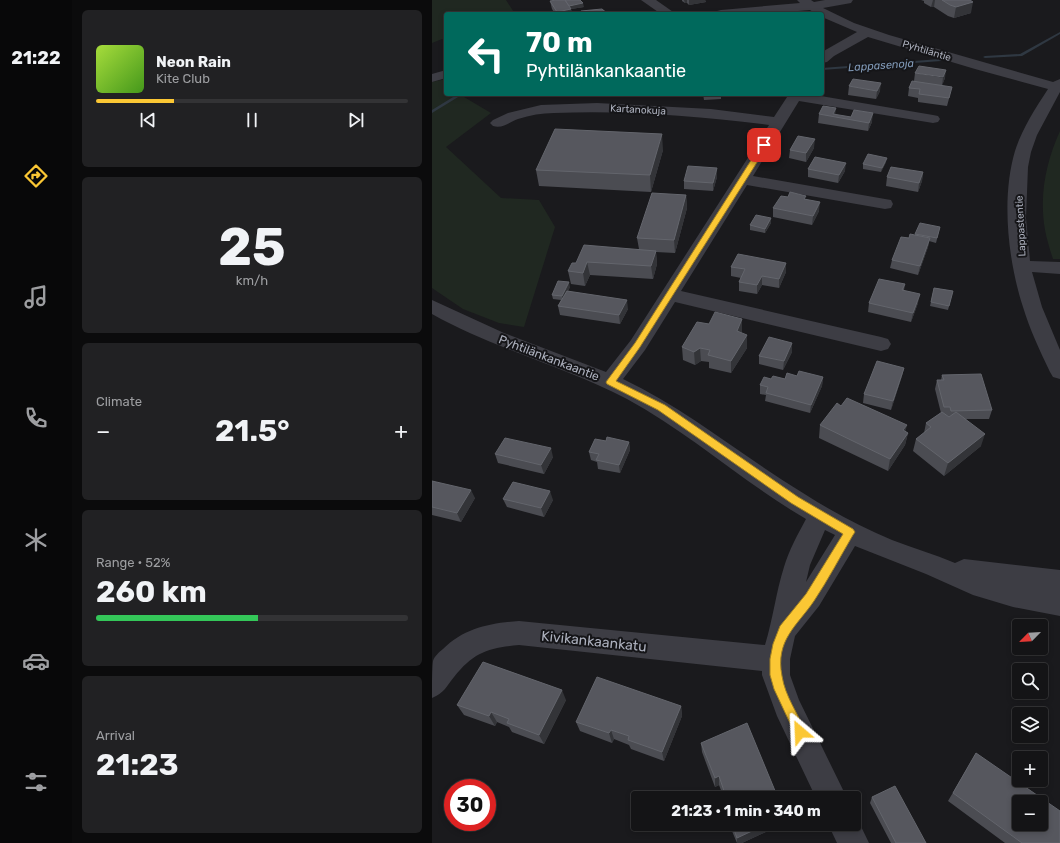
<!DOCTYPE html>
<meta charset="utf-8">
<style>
body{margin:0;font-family:Rubik,sans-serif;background:#212123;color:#f1f3f6;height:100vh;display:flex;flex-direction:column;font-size:15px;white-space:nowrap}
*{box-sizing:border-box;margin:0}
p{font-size:13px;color:#9d9ea1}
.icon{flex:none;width:22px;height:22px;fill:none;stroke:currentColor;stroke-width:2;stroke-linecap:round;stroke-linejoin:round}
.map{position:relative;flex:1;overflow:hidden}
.panel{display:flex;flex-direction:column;gap:10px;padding:10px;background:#0b0b0c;width:360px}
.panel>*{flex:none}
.guide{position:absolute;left:12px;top:12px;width:380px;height:84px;border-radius:4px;box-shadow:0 2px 6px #0003,0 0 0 1px #333335;background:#00695c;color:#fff;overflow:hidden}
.needle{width:26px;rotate:246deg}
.fabs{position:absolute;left:580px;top:619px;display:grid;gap:8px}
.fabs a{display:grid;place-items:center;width:36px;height:36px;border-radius:4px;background:#141416;box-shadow:0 2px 6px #0003,0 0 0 1px #333335;font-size:20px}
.speed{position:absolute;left:12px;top:779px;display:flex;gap:8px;font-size:20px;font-weight:700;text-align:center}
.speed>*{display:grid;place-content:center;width:52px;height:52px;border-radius:50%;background:#141416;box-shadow:0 2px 6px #0003,0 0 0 1px #333335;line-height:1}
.speed .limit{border:6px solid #d22;background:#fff;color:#111}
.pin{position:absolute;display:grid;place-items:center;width:34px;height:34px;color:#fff;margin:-17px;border-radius:8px;box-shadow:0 2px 6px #0006}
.me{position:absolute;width:44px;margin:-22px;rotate:334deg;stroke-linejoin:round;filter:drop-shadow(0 0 3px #0008)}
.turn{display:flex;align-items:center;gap:14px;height:84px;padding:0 16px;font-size:18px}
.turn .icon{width:52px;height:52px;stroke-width:2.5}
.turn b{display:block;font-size:28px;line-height:34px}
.big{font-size:30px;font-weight:700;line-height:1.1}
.panel .tile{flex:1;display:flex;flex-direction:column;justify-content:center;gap:6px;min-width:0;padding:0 14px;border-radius:6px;background:#212123}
.panel .dial{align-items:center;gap:0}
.dial b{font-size:52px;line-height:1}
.song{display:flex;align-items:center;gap:12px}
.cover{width:48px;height:48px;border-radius:6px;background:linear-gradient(135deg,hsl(80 70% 55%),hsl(100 70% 35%))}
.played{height:4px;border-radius:2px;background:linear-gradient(90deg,#fbc734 25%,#333335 25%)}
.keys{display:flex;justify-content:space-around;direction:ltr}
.heat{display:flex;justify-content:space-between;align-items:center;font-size:22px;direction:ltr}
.charge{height:6px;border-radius:3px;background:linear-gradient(90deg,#34c759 52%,#333335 0)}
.trip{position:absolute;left:199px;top:791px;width:230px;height:40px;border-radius:4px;background:#141416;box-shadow:0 2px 6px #0003,0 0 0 1px #333335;font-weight:700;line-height:40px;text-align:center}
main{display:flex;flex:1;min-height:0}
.tab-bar{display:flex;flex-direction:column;width:72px;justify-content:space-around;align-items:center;background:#080809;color:#9d9ea1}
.tab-bar .icon{width:28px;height:28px}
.tab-bar .current{color:#fbc734}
.tab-bar b{font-size:18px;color:#f1f3f6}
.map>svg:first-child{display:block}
.green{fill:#202821}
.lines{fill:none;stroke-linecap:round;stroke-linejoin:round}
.stream{fill:#2f3842;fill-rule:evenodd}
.minor{fill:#3d3d44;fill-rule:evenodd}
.wall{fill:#4b4c52}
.shaded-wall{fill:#333438}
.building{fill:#56575e;stroke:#63656c;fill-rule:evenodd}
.route{fill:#fbc734;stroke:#a38122}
.labels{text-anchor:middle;stroke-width:4;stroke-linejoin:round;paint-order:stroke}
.far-street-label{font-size:10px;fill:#acb0bd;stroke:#151518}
.far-water-label{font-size:11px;font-style:italic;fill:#829bb9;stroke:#151518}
.street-label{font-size:12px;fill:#acb0bd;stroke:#151518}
.near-street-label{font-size:14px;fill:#acb0bd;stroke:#151518}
</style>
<main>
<nav class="tab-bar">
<b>21:22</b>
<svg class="icon current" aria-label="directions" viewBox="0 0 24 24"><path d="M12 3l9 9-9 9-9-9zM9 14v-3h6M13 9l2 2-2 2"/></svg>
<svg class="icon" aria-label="music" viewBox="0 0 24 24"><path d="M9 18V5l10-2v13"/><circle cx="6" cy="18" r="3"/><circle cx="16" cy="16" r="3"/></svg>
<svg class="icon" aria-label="phone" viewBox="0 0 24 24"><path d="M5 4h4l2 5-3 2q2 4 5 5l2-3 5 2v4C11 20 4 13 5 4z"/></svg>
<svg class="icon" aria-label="climate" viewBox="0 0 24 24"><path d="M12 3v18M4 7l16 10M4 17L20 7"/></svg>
<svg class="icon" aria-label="car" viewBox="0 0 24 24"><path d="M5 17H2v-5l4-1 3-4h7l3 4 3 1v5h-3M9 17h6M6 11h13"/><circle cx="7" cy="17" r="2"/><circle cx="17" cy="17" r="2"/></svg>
<svg class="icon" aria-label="filters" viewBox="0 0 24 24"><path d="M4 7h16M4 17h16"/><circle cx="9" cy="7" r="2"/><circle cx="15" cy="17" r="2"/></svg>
</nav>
<section class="panel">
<div class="tile">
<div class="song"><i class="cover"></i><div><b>Neon Rain</b><p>Kite Club</p></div></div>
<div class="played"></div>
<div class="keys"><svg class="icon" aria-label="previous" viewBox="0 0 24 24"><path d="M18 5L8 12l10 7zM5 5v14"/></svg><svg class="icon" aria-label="pause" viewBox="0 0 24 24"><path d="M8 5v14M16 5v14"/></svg><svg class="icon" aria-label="next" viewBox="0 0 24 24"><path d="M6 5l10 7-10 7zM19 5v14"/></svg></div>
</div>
<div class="tile dial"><b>25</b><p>km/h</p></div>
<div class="tile"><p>Climate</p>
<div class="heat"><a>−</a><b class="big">21.5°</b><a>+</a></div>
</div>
<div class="tile"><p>Range · 52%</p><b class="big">260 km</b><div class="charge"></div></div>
<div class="tile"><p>Arrival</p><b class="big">21:23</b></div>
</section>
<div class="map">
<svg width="628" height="843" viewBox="0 0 628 843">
<rect width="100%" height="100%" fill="#1a1a1d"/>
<path class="green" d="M0,0H74L83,14H14V41L10,39L0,43Z
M14,79V94H36L32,97L59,113L14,147L69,198L107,200L123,227L92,327L67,323L31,309L0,288V82Z
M628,131V259H621C618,250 615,240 613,230C607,195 614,162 628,131Z"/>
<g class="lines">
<path class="stream" d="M628,32V34L590,56L553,58L551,57L553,56L588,54Z
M508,59L510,60L509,61L390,70V68Z
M26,94H31L0,113V110Z"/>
<path class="minor" d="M209,0H224L244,14H229Z
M365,0H379L382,2L393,0H421L419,3L391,8L422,23L457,35L621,82L628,79V92L605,135L599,152L596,167L594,218L598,261L628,262V274L600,272L610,307L628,350V379L621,377L618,372C608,351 598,330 591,307C576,261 569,198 583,151C590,129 603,109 616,89L543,69L436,37L402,56L395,62L390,63V52L425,32L390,17V14H384L378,10L331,14H283L285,11L289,10L368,3Z
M14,70V78L0,82V74Z
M357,94H377L501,115L506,116L508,119L506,122L501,123L367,101L321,176L453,199L459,200L461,204L459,208L453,209L315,185L249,291L449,337L456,339L459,344L456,349L449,351L243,302L213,350L191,379C256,410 310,456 371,493C399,511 429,527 460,540C481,548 502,554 523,563L532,559L628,570V616L581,607L541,595L494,574L423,546L387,606L363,636L358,659V675L367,700L415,798H384L345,716L330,675V671L87,645C56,648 42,652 22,677C14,687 12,693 0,698C0,689 0,667 1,661C2,657 7,652 11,649C32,628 58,623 87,621L333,645C341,619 344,592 352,567C357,550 366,534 374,519C312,483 258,433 195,399C132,366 62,349 0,314V300L72,333L174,372L199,340L337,125C266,116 194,110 122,113C110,113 98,115 86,119C77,122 71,129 61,126L58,123L61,120L76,113L109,105L165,103L279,109L342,117ZM393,530L403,535L374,582L378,565Z
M422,812L437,843H405L396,824H422Z"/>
</g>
<path class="wall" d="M250,0H273L274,2L257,5L255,3H253L250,1Z
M489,0H538L539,13L522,18L516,16L502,7H499L492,3V1Z
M118,1L152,7L139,9L140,14H123L120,9Z
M483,73L513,78L510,85L518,95L515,106L486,102V98L476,96L477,88L482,81Z
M417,86L448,91L444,99L416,95Z
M123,94H153V95L123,96Z
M271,94H289V99L272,100Z
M387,114L403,115L440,122L436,131L386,123Z
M382,148L374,162L357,158L358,150Z
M231,150L219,192L107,186L104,170Z
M454,162L449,172L431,169V164Z
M376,169L413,171L406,183L376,177Z
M491,172L490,181L486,192L454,186L455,177Z
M285,177L281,191L252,189V181Z
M254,195L255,208L243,253L224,252L225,264L221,279L158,275L153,286L139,284L136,271L144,263L207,249L205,238Z
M356,197L374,199L387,211L380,225L341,217V208Z
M339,218V223L333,233L318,230V225Z
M508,227L504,243L497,241L496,247L486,275L458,268L460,260L477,238L483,235V234Z
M354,263V272L347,288L330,285L325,294L307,291V282L309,278L299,276V267Z
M473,284L472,290L486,303L479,322L436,312L437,303Z
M138,287L136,291L196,309L188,324L128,315L126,306L129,300L121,299L120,295Z
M502,288L521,291L516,310L498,306Z
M310,332L309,333L315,348L299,373L277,368V362L269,361L263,365L251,360L250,347Z
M360,352L351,370L327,364V356Z
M472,368L470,376L459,410L431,403L432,394Z
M510,375L560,410L557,419H534L549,446L512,476L481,451L484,439L492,433L494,423L509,413L503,389L505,380H509Z
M365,376L391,377L390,386L378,413L333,401L334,395L328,394V385Z
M388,425L473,432L476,433L473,445L456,471L387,438Z
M197,442L198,450L188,473L166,469L165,462L159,460L157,452Z
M63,454L121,457L112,474L66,463Z
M0,481L43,498L29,522L0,515Z
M71,499L121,500L112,517L75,507Z
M134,700L112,744L80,732L77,727L65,722L63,726L32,715L25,705Z
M249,706L250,716L232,761L199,749L197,745L182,739L180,743L148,731L144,722Z
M269,743L346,798H292L287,785L283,787L270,752Z
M544,753L628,843H573L516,801Z
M440,797L494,843H459L438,803Z
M297,824H351L310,843H305Z"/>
<path class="shaded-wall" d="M252,0H255V3H253Z
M257,0H273L274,2L257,5Z
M501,0H503L502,7H499Z
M541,2L539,13L522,18L524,7Z
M151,3L152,7L139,9L140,14H126L125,12L137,6Z
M514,70L513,78L510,86L511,77Z
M449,83L448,91L444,99L445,91Z
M404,108L403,117L401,114Z
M441,113L440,122L436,131L437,123Z
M230,134L231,150L219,192L218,175Z
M383,139L382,148L374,162V153Z
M455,158L454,162L449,172L450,168Z
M414,163L413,171L406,183L407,175Z
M285,168V177L281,191V183Z
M491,172L490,181L486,192L487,183Z
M254,195L255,208L243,253L242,240Z
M388,202L387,211L380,225L381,216Z
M339,218V223L333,233V229Z
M498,238L496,247L486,275L488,266Z
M224,251L225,264L221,279L219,266Z
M155,262L158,275L153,286L151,273Z
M354,263V272L347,288V279Z
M330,276V285L325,294V285Z
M137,282L138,287L131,300L130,296Z
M488,294L486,303L479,322L481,313Z
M195,300L196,309L188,324L187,315Z
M310,319V332L305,344V331Z
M315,335V348L299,373V361Z
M360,343V352L351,370L352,361Z
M268,348L269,361L263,365L262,352Z
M472,368L470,376L459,410L461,401Z
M391,377L390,386L378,413L379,405Z
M475,425L472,438L471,430Z
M476,433L473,445L456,471L458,459Z
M553,434L549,446L512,476L516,463Z
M197,442L198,450L188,473L187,465Z
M119,448L121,457L112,474L109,465Z
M39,490L43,498L29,522L25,513Z
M118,491L121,500L112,517L109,508Z
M130,690L134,700L112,744L107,735Z
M249,706L250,716L232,761L230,752Z
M59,712L65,722L63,726L57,716Z
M179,730L182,739L180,743L177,733Z
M287,776V785L283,787V778Z
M335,824H351L310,843H305V838Z"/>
<path class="building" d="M124,0H133L139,9L125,12L118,1Z
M133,0H148L151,3L137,6Z
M510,0H538L541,2L524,7L518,5Z
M170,9L176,14H149L148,12L149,11Z
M487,66L514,70L511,77L483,73Z
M421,79L449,83L445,91L417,86Z
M480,81L520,87L517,98L487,94L488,89L477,88Z
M391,106L404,108L401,114L419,117L422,110L441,113L437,123L387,114Z
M123,129L230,134L218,175L104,170Z
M366,136L383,139L374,153L358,150Z
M436,154L455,158L450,168L431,164Z
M383,157L414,163L407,175L376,169Z
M256,166L285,168L281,183L252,181Z
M459,167L491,172L487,183L455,177Z
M358,192L374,196L372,199L388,202L381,216L341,208L349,196L356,197Z
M220,193L254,195L242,240L205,238Z
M324,215L339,218L333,229L318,225Z
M488,223L508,227L505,238L483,234Z
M478,234L498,238L488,266L460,260L469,237L477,238Z
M152,245L224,251L219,266L155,262L151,273L136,271L140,263H144Z
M306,254L354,263L347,279L330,276L325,285L307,282L313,269L299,267Z
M447,279L473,284L470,290L488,294L481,313L437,303Z
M126,281L137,282L130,296L120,295Z
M502,288L521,291L517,306L499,302Z
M135,291L195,300L187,315L126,306Z
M283,312L310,319L305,331L315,335L299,361L276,355L278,350L268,348L262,352L250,347L265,322L277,324Z
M337,337L360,343L352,361L327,356Z
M445,361L472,368L461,401L432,394Z
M367,371L391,377L379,405L334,393L336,387L328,385L332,377L339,379L341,376L353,379L355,373L365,376Z
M549,374L560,410L519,411L518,407H512L505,380H512L510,375Z
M415,398L475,425L471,430L476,433L458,459L388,425L405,403L409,406Z
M510,412L517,417L524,412L553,434L516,463L484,439L499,427L494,423Z
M175,437L197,442L187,465L164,460L167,454L157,452L163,439L174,441Z
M73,438L119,448L109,465L63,454Z
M0,481L39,490L25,513L0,507Z
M81,482L118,491L109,508L71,499Z
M51,662L130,690L107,735L75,723L77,719L59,712L57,716L25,705Z
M165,677L249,706L230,752L196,740L197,736L179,730L177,733L144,722Z
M315,723L346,798H292L294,797L287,776L283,778L269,743Z
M544,753L628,811V843H590L521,793ZM587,802H609V824H587Z
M463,786L494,843H464L440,797Z
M300,824H335L305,838Z"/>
<path class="route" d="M330,143L336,145L208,347L184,381L233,405L366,497L421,529L423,532L421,535C408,557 396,580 382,601C365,626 343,640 350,676C353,696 366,714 374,732L372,736L368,738L364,736L342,689L338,675V659L341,644L348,626L374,594L411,534L359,503L226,410L175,384L174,382L203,343Z"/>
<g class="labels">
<g class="far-street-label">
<text transform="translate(495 50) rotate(17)" y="4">Pyhtiläntie</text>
<text transform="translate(206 109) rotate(3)" y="4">Kartanokuja</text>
<text transform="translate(588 226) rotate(-93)" y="4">Lappastentie</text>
</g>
<g class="far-water-label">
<text transform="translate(449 65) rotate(-4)" y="4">Lappasenoja</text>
</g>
<g class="street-label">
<text transform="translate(117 358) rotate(21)" y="4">Pyhtilänkankaantie</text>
</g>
<g class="near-street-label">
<text transform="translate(162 641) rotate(6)" y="5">Kivikankaankatu</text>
</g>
</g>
</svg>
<div class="fabs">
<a><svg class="needle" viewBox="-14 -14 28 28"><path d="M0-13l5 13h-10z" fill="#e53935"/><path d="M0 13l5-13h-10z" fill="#9d9ea1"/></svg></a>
<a><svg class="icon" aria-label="search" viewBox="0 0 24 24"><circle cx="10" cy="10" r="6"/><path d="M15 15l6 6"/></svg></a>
<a><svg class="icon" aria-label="layers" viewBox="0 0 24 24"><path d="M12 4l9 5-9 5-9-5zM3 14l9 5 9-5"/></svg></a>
<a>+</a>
<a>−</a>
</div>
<div class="speed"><div class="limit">30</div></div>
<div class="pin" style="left:332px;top:145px;background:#d93025"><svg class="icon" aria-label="arrive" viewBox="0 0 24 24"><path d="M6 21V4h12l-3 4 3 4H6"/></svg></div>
<svg class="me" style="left:368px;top:732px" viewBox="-20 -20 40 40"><path d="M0-17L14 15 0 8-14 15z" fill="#fbc734" stroke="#fff" stroke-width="4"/></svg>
<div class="trip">21:23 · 1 min · 340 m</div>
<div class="guide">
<div class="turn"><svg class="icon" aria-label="left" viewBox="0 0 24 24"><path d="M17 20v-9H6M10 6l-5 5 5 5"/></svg><div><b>70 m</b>Pyhtilänkankaantie</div></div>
</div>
</div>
</main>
